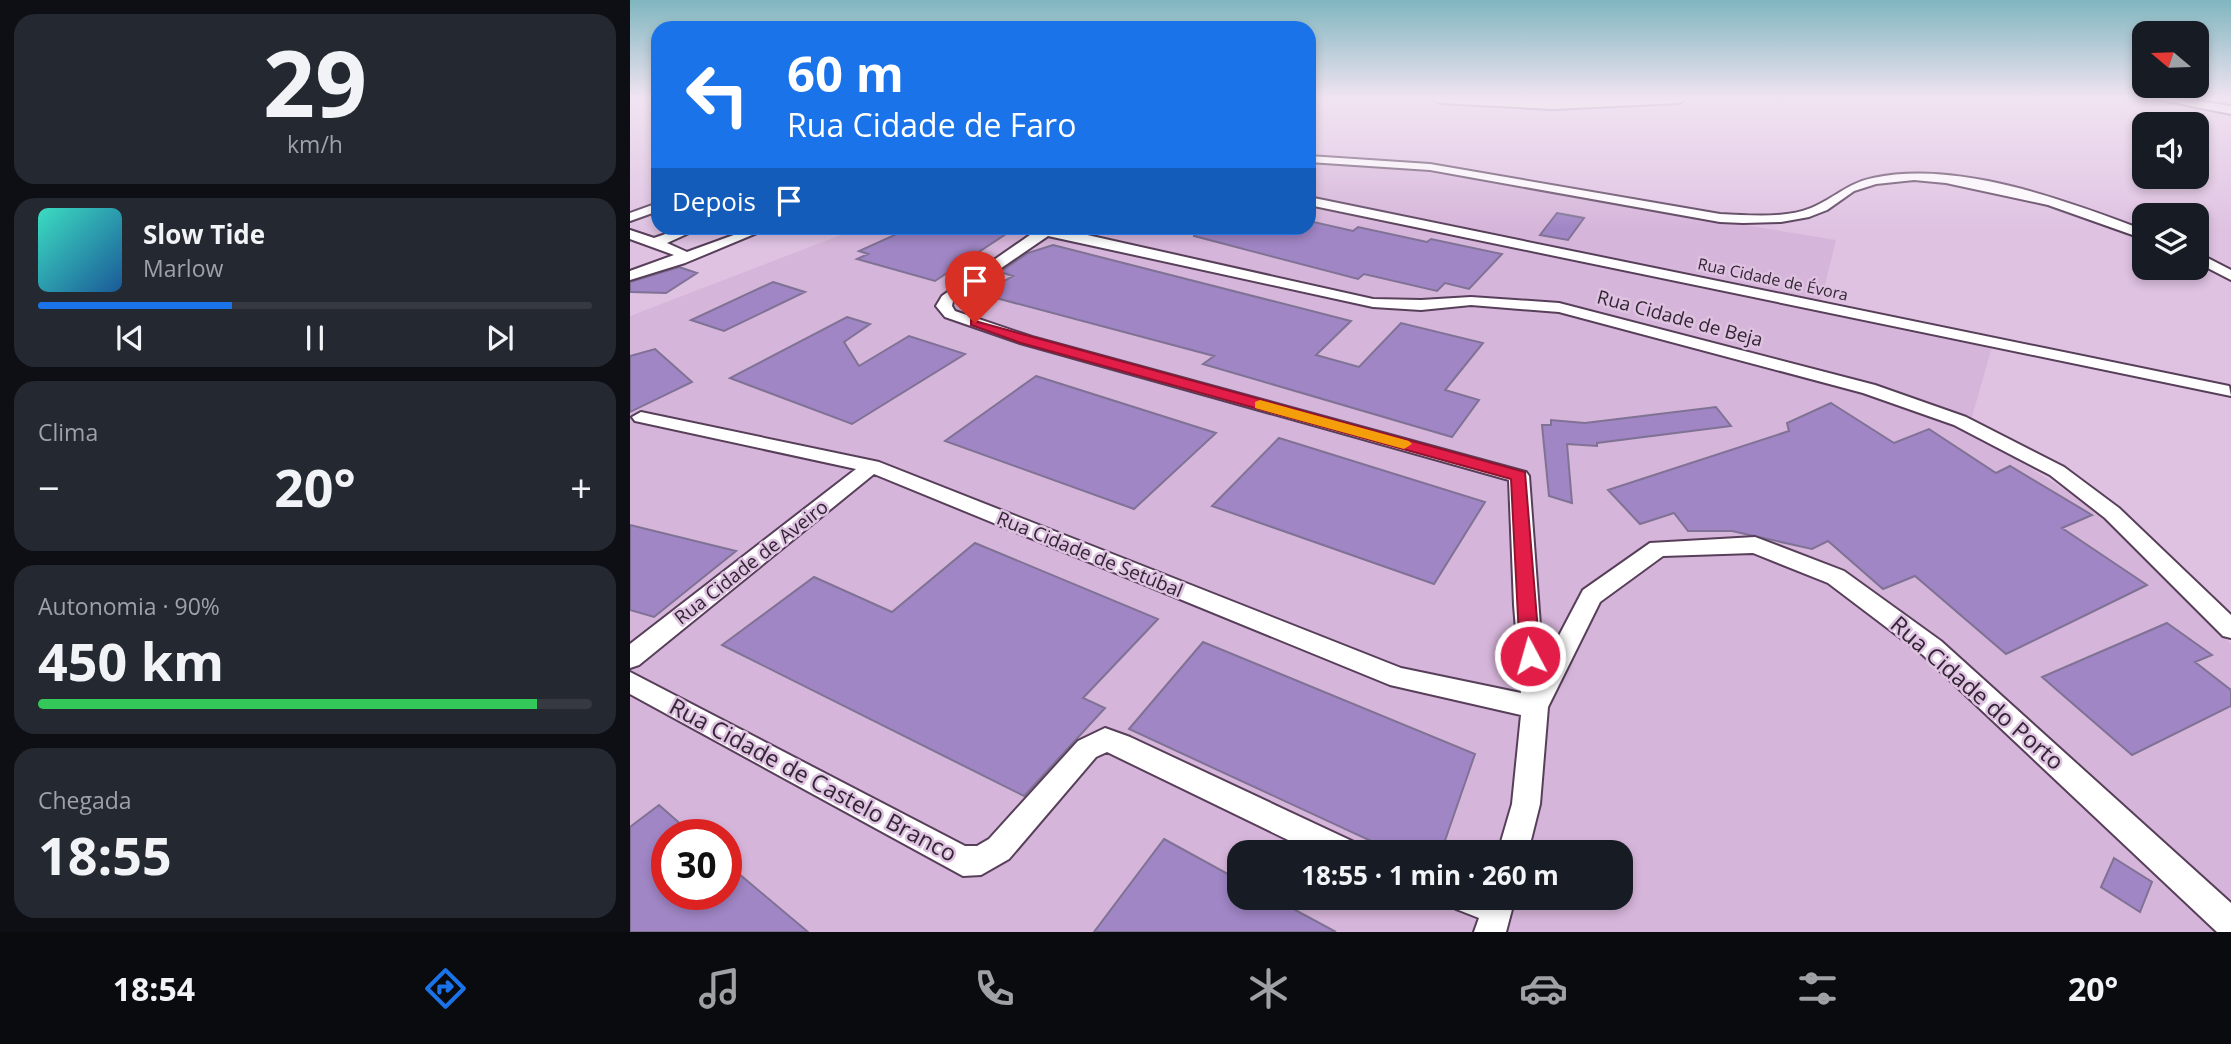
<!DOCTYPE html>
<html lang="pt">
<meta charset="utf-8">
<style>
body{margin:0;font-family:"Open Sans",sans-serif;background:#242831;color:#f1f3f6;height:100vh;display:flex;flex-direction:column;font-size:26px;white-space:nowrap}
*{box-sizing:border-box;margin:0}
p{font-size:23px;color:#9ea1a6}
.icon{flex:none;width:38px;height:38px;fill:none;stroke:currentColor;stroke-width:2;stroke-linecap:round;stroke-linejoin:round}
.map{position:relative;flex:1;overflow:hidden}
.details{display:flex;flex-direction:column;gap:14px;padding:14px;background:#0d0f14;width:630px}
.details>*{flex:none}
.banner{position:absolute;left:21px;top:21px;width:665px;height:214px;border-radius:21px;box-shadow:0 4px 10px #0003;background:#1a73e8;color:#fff;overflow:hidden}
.needle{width:46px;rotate:289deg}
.controls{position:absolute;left:1502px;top:21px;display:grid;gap:14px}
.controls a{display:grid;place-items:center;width:77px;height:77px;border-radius:14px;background:#171b24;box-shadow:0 4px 10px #0003;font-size:35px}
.speed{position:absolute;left:21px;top:819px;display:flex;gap:14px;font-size:35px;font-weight:700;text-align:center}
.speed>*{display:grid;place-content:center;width:91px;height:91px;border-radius:50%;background:#171b24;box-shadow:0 4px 10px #0003;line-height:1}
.speed .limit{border:10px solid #d22;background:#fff;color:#111}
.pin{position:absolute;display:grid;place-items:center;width:60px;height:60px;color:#fff;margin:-72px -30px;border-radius:50% 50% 50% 0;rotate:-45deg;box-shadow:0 0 7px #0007}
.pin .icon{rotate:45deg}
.me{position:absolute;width:77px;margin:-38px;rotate:354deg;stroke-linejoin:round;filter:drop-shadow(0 0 5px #0008)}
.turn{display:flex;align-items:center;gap:24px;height:147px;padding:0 21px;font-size:32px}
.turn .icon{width:91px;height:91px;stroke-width:2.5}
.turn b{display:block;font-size:49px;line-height:60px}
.then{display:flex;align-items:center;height:66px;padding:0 21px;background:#0003;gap:14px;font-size:26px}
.big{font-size:52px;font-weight:700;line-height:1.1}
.details .widget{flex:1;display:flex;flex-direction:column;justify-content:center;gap:10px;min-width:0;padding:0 24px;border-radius:21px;background:#242831}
.details .dial{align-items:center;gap:0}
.dial b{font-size:91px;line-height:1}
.song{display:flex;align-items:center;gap:21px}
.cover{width:84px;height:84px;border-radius:10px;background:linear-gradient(135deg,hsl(170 70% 55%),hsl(210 70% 35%))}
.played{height:7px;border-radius:4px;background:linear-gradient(90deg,#1a73e8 35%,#363941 35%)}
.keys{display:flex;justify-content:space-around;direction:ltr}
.heat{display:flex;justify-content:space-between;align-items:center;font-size:38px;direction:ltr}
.charge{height:10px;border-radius:5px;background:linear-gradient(90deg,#34c759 90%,#363941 0)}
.trip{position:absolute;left:597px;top:840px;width:406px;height:70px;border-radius:21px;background:#171b24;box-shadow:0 4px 10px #0003;font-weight:700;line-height:70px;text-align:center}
.tabs{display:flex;height:112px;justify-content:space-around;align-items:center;background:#090b0e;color:#9ea1a6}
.tabs .icon{width:49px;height:49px}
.tabs .on{color:#1a73e8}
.tabs b{font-size:32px;color:#f1f3f6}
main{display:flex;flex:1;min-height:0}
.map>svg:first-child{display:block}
.built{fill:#d6b5da;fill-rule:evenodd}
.building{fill:#a086c5;stroke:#7f7294;stroke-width:2}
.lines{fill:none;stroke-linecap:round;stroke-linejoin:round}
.minor-casing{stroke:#573f5a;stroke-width:4}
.tertiary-casing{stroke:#573f5a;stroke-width:4}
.secondary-casing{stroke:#573f5a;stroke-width:4}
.minor{fill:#fff;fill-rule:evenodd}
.tertiary{fill:#fff;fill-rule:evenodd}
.secondary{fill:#fff;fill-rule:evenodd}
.route{fill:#e11d48;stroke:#92132f;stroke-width:2}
.slow{fill:#f59e0b}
.labels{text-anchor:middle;stroke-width:5;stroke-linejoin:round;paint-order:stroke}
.far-street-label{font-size:16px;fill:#312632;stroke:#dfc2e2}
.street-label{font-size:19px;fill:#312632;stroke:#dfc2e2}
.near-street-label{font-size:23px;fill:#312632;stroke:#dfc2e2}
</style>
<main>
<section class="details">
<div class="widget dial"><b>29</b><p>km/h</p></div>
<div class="widget">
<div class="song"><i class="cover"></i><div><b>Slow Tide</b><p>Marlow</p></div></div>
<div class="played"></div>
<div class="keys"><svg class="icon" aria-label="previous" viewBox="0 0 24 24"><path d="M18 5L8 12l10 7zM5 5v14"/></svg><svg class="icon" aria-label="pause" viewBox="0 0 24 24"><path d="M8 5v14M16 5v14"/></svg><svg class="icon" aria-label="next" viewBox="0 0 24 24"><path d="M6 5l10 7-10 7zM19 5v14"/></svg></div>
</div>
<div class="widget"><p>Clima</p>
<div class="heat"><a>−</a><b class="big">20°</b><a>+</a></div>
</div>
<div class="widget"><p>Autonomia · 90%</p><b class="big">450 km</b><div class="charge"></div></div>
<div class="widget"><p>Chegada</p><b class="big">18:55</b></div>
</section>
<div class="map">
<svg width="1601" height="932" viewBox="0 0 1601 932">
<rect width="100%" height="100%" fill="#dfc2e2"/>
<path class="built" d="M679,163L766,167L1206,240L1191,301L1365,336L1342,417L1363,445L1474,514L1601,644V932H0V316L229,228H679ZM37,835H96V894H37ZM609,852H990V898H609Z"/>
<path class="building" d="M927,213L954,218L938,240L910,235Z
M679,221L723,231L728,227L797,242L801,239L872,254L839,289L815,283L807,291L734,274L728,279L564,236L565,228H679Z
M280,228H385L305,281L227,259L238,254L229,251Z
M423,245L721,321L686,355L729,367L771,323L853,343L815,390L849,400L822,437L573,364L584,356L351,294L383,276L370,272L398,253Z
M49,267L67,273L36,293L0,292V282Z
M143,282L175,292L94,331L61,320Z
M217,317L240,324L214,342L229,366L279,336L335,354L222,424L100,378Z
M25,349L62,382L0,412V356Z
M406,376L586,433L504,509L315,441Z
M1201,403L1264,443L1299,429L1366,473L1380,466L1462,515L1432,528L1517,585L1376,654L1285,576L1253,589L1198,541L1182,549L1102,531H1058L1044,513L1010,524L978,490L1159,431L1157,423Z
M1086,407L1101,426L967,443V446L937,444L942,503L919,496L912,425H921V420L955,423Z
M649,438L855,502L804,584L582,506Z
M0,525L106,551L24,617L0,610Z
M345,543L528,619L453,698L475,708L394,796L92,645L184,577L262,612Z
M1537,623L1582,655L1565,662L1601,690V706L1502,755L1412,677Z
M573,642L845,754L811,852H784L754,847L499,729Z
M29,805L63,835H37V894H96V863L178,932H0V827Z
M534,839L609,880V898H643L706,932H464Z
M1484,858L1522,882L1510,912L1471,887Z"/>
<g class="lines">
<defs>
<path id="minor" d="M679,156L800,164L1090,214C1119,215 1153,219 1181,208C1203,199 1218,183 1243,178C1327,160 1435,200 1514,230V239L1418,205L1316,183L1284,180L1246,184L1224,191L1197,210L1179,217L1151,222L1113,223L1090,222L800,170L679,162Z
M679,197L1599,386L1601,396L679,205Z
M28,203V211L0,221V213Z
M53,228H70L37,243L57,252L123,228H139L55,263L0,280V271L44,255L0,239V230L24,238Z
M410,228H426L743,299L791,300L841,297L929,303L1245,385L1336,417L1434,467L1489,508L1601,615V638L1593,636L1475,518L1420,475L1324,425L1233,393L929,312L841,305L791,310L743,307L418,236L323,301L322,306L325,311L402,337L896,472L899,476L913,666L953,590L1020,543L1125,537L1133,540L1214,571L1311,641L1601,903V932H1587L1293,655L1198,583L1123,553L1033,556L970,602L918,707L910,804L898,852H868L882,804L891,715L760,685L244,474L9,665L0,668V644L226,469L5,421L2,417L11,412L249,462L771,668L891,693L884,605L879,480L390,343L315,317L306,306L312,296Z
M1566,252L1601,270V280L1566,262Z
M0,672L335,846H347L359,839L448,741L475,728L500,737L724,842L729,852H683L477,752L466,757L379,859L351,875L333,876L0,694Z
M822,898H885L876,932H844L849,918L826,909Z"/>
<path id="tertiary" d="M1527,99H1555L1601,106V114Z"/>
<path id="secondary" d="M803,99H1056L1049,103L923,109L810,103Z"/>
</defs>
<use href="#minor" class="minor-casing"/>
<use href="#tertiary" class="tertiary-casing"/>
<use href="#secondary" class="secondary-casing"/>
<use href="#minor" class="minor"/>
<use href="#tertiary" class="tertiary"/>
<use href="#secondary" class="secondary"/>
</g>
<linearGradient id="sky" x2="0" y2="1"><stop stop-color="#80b6bf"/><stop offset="0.43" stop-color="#f1e4f2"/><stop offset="1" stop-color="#f1e4f2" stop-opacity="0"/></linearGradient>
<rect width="1601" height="229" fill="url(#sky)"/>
<path class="route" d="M341,320L895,472L910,656L907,661H893L890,656L881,479L391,343L341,325Z"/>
<path class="slow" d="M630,400L779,441L782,444L774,449L625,408V402Z"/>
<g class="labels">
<g class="far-street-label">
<text transform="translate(1143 279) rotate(12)" y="6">Rua Cidade de Évora</text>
</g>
<g class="street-label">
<text transform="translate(1050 318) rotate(15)" y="7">Rua Cidade de Beja</text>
<text transform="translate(460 554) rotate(22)" y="7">Rua Cidade de Setúbal</text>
<text transform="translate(121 562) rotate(-38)" y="7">Rua Cidade de Aveiro</text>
</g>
<g class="near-street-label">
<text transform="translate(1347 693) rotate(41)" y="8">Rua Cidade do Porto</text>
<text transform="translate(183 780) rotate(28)" y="8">Rua Cidade de Castelo Branco</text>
</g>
</g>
</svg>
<div class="controls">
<a><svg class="needle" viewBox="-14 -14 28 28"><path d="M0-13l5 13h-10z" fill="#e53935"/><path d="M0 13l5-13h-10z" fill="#9ea1a6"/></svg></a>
<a><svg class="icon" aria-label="sound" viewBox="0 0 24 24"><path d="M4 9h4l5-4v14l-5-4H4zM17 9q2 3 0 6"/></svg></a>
<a><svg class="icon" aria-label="layers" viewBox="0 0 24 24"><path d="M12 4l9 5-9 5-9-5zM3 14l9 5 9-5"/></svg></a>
</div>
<div class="speed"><div class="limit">30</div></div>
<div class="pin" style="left:345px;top:323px;background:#d93025"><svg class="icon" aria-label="arrive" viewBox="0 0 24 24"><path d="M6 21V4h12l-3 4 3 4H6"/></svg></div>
<svg class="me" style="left:900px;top:656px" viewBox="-20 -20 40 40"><circle r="17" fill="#e11d48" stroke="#fff" stroke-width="3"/><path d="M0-11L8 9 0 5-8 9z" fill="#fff"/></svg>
<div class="trip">18:55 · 1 min · 260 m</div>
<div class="banner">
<div class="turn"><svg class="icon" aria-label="left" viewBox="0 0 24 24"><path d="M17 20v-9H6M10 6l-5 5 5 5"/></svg><div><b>60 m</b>Rua Cidade de Faro</div></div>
<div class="then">Depois<svg class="icon" aria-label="arrive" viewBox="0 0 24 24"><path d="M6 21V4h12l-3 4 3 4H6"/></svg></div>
</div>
</div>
</main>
<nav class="tabs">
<b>18:54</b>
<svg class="icon on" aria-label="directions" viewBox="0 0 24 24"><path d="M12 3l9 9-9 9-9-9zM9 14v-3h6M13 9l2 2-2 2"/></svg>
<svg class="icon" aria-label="music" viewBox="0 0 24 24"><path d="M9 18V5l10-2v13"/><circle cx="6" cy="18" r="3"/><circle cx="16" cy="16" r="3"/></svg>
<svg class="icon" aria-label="phone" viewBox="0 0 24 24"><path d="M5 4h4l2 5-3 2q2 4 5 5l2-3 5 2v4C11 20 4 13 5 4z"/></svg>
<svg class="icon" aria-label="climate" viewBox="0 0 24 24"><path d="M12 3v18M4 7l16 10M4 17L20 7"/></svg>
<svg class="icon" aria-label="car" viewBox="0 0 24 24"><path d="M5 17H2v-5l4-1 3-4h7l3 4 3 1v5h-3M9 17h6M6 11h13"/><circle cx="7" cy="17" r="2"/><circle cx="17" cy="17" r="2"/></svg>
<svg class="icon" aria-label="filters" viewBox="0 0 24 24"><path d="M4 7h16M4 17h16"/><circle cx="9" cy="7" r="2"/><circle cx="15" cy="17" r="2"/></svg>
<b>20°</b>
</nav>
